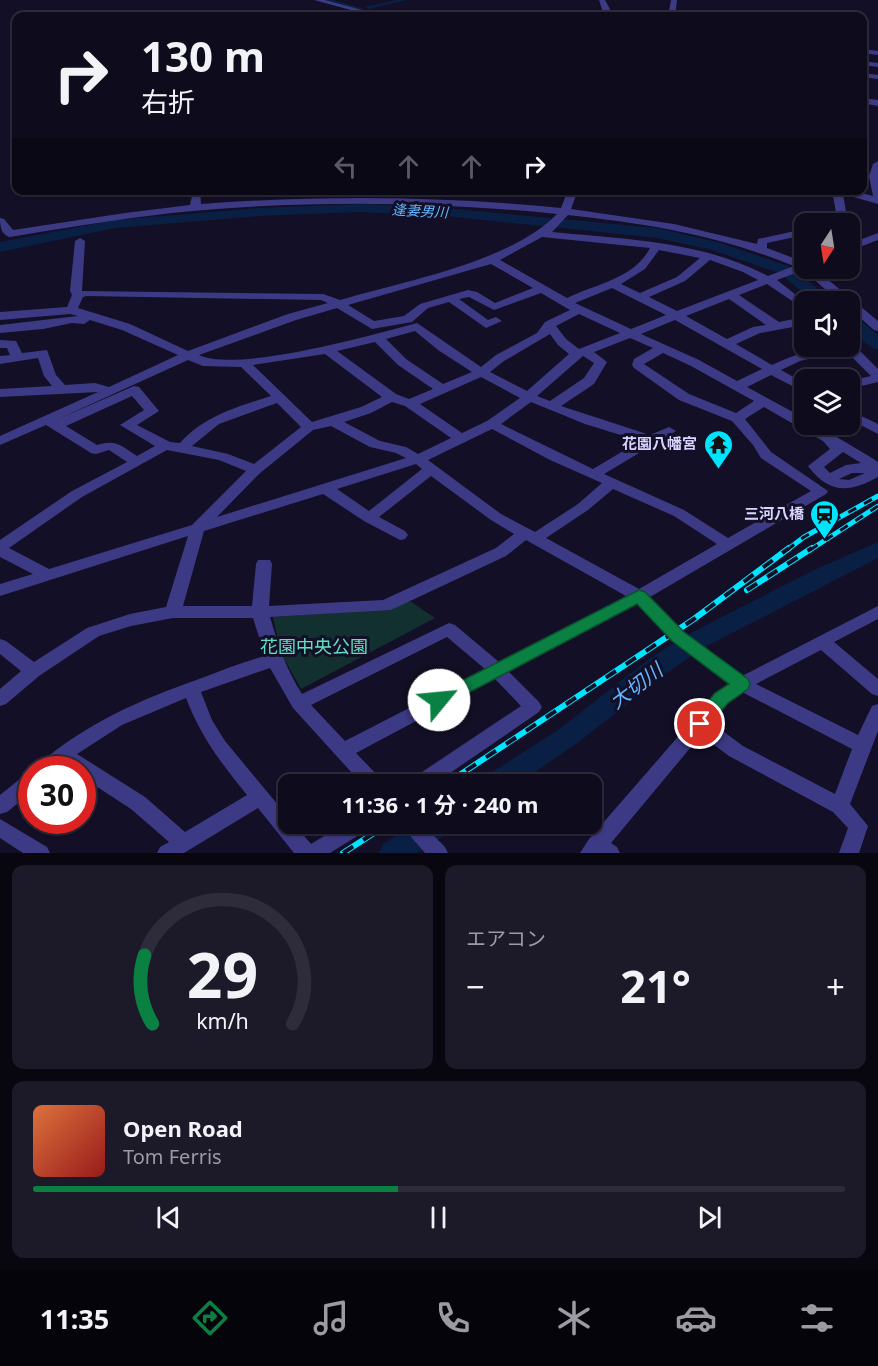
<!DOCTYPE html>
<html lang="ja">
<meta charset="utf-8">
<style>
body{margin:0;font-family:"Noto Sans","Noto Sans JP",sans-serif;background:#1c1929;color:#f1f3f6;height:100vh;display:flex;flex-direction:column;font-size:22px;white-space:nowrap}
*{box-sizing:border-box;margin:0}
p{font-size:20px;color:#9b9ba3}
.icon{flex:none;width:33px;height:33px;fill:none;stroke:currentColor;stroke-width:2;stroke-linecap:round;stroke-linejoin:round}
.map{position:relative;height:853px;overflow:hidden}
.side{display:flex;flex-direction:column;gap:12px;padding:12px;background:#08060f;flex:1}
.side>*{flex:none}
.top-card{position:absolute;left:12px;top:12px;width:855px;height:183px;border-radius:12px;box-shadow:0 2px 4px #0004,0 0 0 2px #2e2b3b;background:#0e0b1c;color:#f1f3f6;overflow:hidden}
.needle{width:39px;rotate:192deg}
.controls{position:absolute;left:794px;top:213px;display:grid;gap:12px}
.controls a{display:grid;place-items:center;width:66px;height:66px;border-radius:12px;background:#0e0b1c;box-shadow:0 2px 4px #0004,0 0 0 2px #2e2b3b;font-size:30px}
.speed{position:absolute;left:18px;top:756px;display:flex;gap:12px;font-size:30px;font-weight:700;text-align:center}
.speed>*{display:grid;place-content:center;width:78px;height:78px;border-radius:50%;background:#0e0b1c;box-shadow:0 2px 4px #0004,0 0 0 2px #2e2b3b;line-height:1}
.speed .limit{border:9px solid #d22;background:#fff;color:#111}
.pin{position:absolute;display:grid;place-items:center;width:51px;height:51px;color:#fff;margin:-26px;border:3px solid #fff;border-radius:50%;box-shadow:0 2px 6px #0007}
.me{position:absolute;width:66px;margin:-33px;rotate:62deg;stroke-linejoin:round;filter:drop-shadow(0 0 4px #0008)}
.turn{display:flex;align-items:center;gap:21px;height:126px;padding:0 30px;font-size:27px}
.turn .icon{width:78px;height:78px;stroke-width:2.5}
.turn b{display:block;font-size:42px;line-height:51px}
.lanes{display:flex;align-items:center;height:57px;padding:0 30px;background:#0003;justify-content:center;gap:30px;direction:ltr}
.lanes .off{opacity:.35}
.big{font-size:45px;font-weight:700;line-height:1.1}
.side .widget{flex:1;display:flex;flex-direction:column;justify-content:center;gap:9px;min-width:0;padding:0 21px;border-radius:12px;background:#1c1929}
.side .dial{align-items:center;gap:0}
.dial svg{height:156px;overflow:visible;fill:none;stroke:#2e2b3b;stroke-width:7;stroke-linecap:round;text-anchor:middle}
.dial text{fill:#f1f3f6;stroke:none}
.song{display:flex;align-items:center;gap:18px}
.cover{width:72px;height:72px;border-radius:9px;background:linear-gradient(135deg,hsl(20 70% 55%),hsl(0 70% 35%))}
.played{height:6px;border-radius:3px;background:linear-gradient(90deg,#0b8043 45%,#2e2b3b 45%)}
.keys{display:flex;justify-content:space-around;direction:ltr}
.heat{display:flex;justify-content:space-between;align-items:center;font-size:33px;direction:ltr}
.side .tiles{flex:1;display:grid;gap:12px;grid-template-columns:1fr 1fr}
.widget:last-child{grid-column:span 2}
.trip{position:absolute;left:278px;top:774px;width:324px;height:60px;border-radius:12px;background:#0e0b1c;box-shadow:0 2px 4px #0004,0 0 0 2px #2e2b3b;font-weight:700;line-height:60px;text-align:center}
.tabs{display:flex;height:96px;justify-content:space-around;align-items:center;background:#06040b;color:#9b9ba3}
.tabs .icon{width:42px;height:42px}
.tabs .active{color:#0b8043}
.tabs b{font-size:27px;color:#f1f3f6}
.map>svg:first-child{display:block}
.green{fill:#12302f}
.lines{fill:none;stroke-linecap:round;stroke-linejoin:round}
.canal{fill:#0a1f44;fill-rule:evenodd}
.river{fill:#0a1f44;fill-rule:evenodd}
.minor{fill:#3d3a85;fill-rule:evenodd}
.rail-far1-casing{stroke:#00e5ff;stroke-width:5}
.rail-casing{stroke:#00e5ff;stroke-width:6}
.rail-far1{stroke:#130f26;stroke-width:3;stroke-dasharray:9;stroke-linecap:butt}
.rail{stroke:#130f26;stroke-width:4;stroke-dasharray:12;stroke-linecap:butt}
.route{fill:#0b8043;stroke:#07532c;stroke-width:1.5}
.labels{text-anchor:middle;stroke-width:6;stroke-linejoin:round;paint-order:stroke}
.far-water-label{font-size:14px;font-style:italic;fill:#62b6ff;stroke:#130f26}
.poi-label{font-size:15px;font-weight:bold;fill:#d9d4ff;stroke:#130f26;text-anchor:end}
.near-park-label{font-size:18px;fill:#5fe0c0;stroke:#130f26}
.near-water-label{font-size:20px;font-style:italic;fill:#62b6ff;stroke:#130f26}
</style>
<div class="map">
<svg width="878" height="853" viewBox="0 0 878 853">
<rect width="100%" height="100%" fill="#130f26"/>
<path class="green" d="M410,601L435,618L301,689L281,653L273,617L377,610Z"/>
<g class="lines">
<path class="canal" d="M325,0H334L364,9L361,11Z
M396,0H407L368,9L365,7Z"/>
<path class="river" d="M360,204L445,208L657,228L721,243L791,267L834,302H815L779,273L712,250L657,238L445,216L360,212L258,216L115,228L0,252V242L115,220L258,208Z
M849,315L855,316L878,335V349L872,348L849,329Z
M878,542V558L703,648L667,673L576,744L517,784H483L486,776L558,730L649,659L685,636L814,570Z
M415,824H452L448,833L417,853H379L383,844Z"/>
<path class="minor" d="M314,0H325L384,16H373Z
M599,0H605L610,9L607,16H600L602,9Z
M671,0H677L675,16H668Z
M862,49L878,51V55L862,53Z
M862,61L878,63V67L862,65Z
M862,73L878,75V79L862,77Z
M862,98L878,100V106L862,103Z
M878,161V204L843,194L848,224H838L832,190H851L873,196L869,176L873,164Z
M190,190H200L201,204C321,195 441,196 561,208L568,190H578L571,209L674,224L757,244L758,239L804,229V235L767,243V248L804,262V268H814L878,321V331L874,330L849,308V302H840L803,270L777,280L805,302L804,309L767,284L739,295L779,322L804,317V325L760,333L736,344L772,365C797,353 821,346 849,346V343H852L878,369V382L849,389V381L871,376L845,350L800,361L781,370L804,383V392L771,375L747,387L804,418V424H815L872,458L878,462V477C849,493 829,494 808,466L830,449L823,441L764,407L745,419L771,452L828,491L826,494L650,597L684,633L742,676L878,606V619L834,642L878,679V696L872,694L821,650L756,684L858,735L872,706L878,704V731L850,804L868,826L859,853H839L848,828L833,812L729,756L701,735L611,843L617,847L620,853H580L589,839L716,693L728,684L672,641L637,604L509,672L539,702L542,707L539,712L434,784H410L413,778L521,706L495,679L356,753L380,778L382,784H362L293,708L270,668L201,692L212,720L225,741L288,817V824H294L311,844L344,824H370L367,830L330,853H294L258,808L184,853H157L160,847L169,842L131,809L82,777V770H72L64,764L58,770H36L38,765C86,723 140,700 199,679C221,671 242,662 265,656L253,618H173L131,626L99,636L39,676L6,704L0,706V689L21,671L0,654V639L6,641L34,662L87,628L130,614L166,607L188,536L0,596V584L33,574L0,557V540L72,491L127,462L109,450L96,454L91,453L46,425L0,445V436L98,392L0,397V389L52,386L44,376L38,358L0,364V356L10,355L7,348H0V340L16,341L22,353L47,350L56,375L65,385L95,383L109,387L178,355L122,330L90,320L84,324L72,323L43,329L0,333V325L78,316L70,314L0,320V312L67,307L72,295L70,291L75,241L80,238L85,241L82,291L323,294L340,300C404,281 511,262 557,214C429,201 300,200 172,213C118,219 64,228 10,237C1,235 0,226 0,218L4,219L13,230L125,213L190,205L192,196ZM568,215C650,224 717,235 794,266L768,276C702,241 625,239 552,232ZM542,237L650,248C634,279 595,284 567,298L500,260ZM659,250L700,258L677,277L640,293L621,284L645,269ZM710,260L743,272L758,280L677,311L649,297L685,281ZM491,264L533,288L495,303L477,292L468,290L420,304L404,316L374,321L348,305ZM612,288L666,315L631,329L575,303ZM541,293L570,310L545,322L537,333L496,355L481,367L417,323C372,335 238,373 199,355L296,320L337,308L372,329L412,322L428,308L449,302L486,328L502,321L496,317L488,320L459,299L469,297L494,310ZM87,296L321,300L328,303L288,314L188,351L130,324L78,308L83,297ZM729,299L766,325L753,327L727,339L686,316ZM579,314L620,333L579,349L566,339L556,326ZM675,320L762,369L737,381L699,360L641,334ZM415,331L438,350L472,372L443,384L406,359L386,339ZM550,334L558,345L569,354L527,391L490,372L504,361ZM630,338L653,348L634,359L632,365L634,368L679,400L732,421L753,445L761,458L811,491L728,538L684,510L604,474L676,431L669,427L650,435L561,406L594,384L607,362L594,352ZM375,342L398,365L433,389L409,399L396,394L337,351ZM663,353L691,366L754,401L736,413L689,394L644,364ZM325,354L382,397L361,407L312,422L253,365ZM583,356L594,363L584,378L550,401L537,396ZM188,360L203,366L241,367L271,396C237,407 204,416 180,443L170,442L137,425L159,411L139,387L134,386L56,420ZM481,377L520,398L487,421L462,433L420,404ZM132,396L144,410L120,425L155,446L137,456C121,446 117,439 97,445L66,426ZM392,402L405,406L451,438L418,454L406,447L380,441L344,422L371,413ZM531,402L585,424L640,441L593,469L501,424ZM277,403L301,427L254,464L228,454L192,446L219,424ZM331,426L370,447L396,453L406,458L217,517L259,474L313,430ZM492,429L550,460L602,483L578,504L535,532L501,514L428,460ZM167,450L219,460L246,471L192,525L49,569L9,548L82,497ZM843,452L861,463L846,465L830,473L824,467ZM416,464L422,469L369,511L337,489ZM852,473H865L849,480L839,479ZM431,476L491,520L514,534L496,548L383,600L269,606L272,564L270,560H258L256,564L252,606H183L204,531L323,494L364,521L400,540L405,539L408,535L405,531L379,517ZM613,489L674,516L717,544L639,589L546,538L588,510ZM526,540L626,596L499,662L455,625L449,623L302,694C286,669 278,645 270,617L391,610L506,556ZM447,637L485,669L345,741L311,705ZM742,692L852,749L835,794L743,746L712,723L728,703ZM186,698C201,737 221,763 247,795L185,832L145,797L77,754L122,725Z
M878,233V240L849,251V244Z
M849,410L878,424V434L849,419Z
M32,773V792L7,812L0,814V795L25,775Z
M0,819L47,847L50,853H23L0,838Z
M400,824H422L445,847L448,853H425Z"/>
<defs>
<path id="rail-far1" d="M787,550L804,537L878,496
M810,550L878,506"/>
<path id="rail" d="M747,590L812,548
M446,784L694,619L789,548
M343,853L388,824"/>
</defs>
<use href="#rail-far1" class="rail-far1-casing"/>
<use href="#rail" class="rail-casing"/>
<use href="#rail-far1" class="rail-far1"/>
<use href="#rail" class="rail"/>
</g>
<path class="route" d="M639,590L645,592L684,632L748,679L750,684L748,689L728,703L706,729L700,731L693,729L690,724L715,693L729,684L672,641L637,604L445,705L439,707L432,705L430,700L432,696Z"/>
<defs>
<symbol id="temple-pin" viewBox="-11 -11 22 30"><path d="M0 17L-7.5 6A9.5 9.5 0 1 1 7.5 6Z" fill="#00e5ff" stroke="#130f26"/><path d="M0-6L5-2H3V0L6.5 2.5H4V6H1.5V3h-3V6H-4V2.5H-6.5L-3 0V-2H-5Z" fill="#111"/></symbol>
<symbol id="station-pin" viewBox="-11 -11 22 30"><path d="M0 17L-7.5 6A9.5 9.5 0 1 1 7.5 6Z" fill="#00e5ff" stroke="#130f26"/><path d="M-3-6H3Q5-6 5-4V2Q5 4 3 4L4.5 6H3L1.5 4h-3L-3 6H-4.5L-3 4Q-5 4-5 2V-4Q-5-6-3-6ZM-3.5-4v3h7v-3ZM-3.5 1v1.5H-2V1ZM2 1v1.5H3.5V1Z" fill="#111"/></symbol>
</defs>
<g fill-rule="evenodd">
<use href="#temple-pin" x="702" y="428" width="33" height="45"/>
<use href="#station-pin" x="808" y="498" width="33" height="45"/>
</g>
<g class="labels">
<g class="far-water-label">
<text transform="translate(420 211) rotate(3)" y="5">逢妻男川</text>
</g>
<g class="poi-label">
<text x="697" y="449">花園八幡宮</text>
<text x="804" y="519">三河八橋</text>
</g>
<g class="near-park-label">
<text x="314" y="653">花園中央公園</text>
</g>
<g class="near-water-label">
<text transform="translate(636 686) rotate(-37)" y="7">大切川</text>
</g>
</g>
</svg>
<div class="controls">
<a><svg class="needle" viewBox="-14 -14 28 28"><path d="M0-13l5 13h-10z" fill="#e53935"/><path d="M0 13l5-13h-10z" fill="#9b9ba3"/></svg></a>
<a><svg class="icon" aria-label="sound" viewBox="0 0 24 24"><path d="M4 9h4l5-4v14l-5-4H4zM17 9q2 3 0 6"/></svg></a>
<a><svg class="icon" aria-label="layers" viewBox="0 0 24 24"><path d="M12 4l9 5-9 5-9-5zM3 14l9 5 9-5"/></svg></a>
</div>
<div class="speed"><div class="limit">30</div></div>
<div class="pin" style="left:700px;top:724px;background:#d93025"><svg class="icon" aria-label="arrive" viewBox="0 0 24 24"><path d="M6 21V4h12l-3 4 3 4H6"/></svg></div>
<svg class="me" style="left:439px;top:700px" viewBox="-20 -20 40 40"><circle r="19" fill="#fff"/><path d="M0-13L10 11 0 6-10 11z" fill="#0b8043"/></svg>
<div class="trip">11:36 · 1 分 · 240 m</div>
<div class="top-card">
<div class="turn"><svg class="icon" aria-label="right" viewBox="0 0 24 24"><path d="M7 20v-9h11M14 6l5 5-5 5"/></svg><div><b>130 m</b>右折</div></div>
<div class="lanes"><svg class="icon off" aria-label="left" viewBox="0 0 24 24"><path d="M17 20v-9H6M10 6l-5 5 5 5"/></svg><svg class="icon off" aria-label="ahead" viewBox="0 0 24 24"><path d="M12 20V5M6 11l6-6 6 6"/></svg><svg class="icon off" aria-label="ahead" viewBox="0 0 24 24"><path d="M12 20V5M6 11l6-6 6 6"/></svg><svg class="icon" aria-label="right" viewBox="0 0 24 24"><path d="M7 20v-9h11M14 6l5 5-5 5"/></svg></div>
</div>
</div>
<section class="side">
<div class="tiles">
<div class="widget dial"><svg viewBox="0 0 100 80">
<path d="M14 69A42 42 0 1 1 86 69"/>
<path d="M14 69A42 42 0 0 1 10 34" stroke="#0b8043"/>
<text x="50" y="56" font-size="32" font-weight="700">29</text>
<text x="50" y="72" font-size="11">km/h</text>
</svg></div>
<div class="widget"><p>エアコン</p>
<div class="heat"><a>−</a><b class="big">21°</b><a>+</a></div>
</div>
<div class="widget">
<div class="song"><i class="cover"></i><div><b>Open Road</b><p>Tom Ferris</p></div></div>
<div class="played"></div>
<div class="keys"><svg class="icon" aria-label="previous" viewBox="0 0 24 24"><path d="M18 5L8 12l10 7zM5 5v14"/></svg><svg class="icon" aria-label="pause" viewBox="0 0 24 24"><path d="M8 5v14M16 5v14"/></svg><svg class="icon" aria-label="next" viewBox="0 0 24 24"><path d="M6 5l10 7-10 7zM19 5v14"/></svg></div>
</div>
</div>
</section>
<nav class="tabs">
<b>11:35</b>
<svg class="icon active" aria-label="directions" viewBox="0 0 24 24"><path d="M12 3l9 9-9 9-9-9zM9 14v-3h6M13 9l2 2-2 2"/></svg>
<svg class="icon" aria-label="music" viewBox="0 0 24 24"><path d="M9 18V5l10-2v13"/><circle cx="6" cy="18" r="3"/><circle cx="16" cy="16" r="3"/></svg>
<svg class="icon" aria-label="phone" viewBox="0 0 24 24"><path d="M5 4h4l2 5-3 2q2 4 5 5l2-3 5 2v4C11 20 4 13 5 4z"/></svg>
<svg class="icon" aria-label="climate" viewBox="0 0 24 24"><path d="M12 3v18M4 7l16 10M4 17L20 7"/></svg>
<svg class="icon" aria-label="car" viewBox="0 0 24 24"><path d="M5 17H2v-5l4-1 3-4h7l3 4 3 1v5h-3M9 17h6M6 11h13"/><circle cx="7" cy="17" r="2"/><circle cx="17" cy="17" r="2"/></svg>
<svg class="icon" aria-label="filters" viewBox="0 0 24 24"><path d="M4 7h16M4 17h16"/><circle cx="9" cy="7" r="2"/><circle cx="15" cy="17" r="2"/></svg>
</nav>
